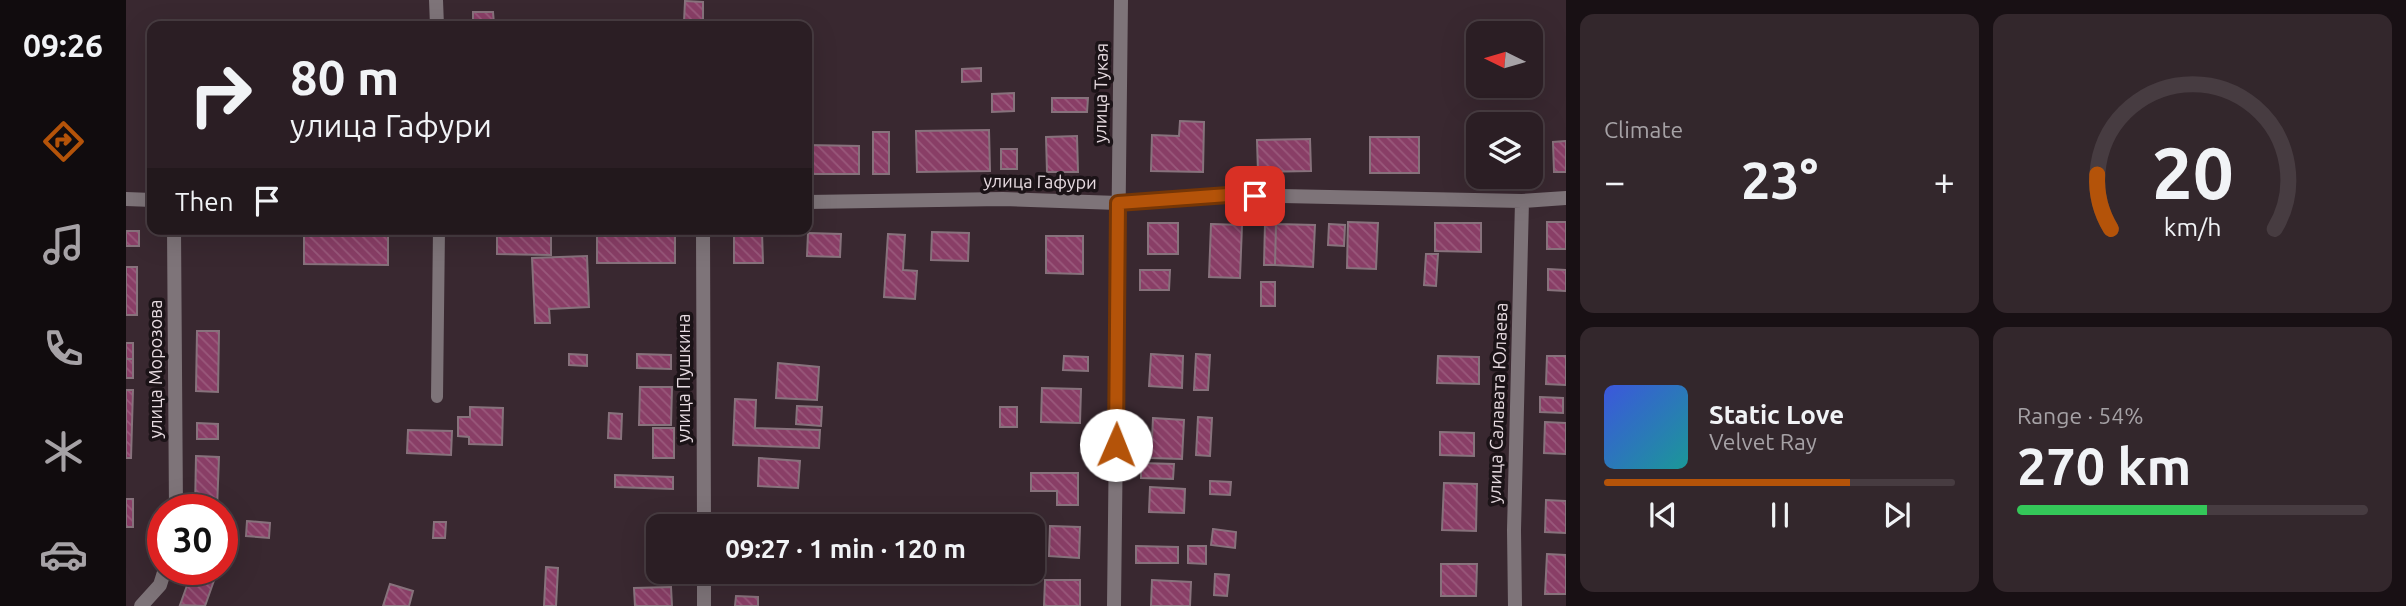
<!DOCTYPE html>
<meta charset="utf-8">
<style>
body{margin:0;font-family:Ubuntu,sans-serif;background:#33272c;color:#f1f3f6;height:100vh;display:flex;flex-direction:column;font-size:26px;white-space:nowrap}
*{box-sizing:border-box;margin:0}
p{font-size:23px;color:#a6a2a6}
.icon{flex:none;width:38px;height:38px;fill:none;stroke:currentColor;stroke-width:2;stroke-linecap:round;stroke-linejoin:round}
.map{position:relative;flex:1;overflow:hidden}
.drawer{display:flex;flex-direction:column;gap:14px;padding:14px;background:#181014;width:840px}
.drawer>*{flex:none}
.guide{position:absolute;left:21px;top:21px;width:665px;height:214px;border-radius:14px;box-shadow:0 7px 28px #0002,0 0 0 2px #473c41;background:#2b1e24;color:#f1f3f6;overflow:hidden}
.needle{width:46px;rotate:275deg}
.tools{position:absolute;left:1340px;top:21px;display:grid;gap:14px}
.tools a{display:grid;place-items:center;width:77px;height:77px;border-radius:14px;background:#2b1e24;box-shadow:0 7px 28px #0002,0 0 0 2px #473c41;font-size:35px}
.speed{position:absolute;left:21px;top:494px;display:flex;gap:14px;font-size:35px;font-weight:700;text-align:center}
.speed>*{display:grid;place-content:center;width:91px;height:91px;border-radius:50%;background:#2b1e24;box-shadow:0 7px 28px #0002,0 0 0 2px #473c41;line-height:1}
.speed .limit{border:10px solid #d22;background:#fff;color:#111}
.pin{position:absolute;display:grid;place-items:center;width:60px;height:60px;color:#fff;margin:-30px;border-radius:14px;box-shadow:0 4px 10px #0006}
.me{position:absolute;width:77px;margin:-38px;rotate:1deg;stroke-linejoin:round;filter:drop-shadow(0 0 5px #0008)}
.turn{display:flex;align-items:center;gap:24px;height:147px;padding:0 28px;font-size:32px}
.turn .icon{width:91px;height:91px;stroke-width:2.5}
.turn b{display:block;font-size:49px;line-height:60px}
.then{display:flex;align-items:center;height:66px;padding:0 28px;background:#0003;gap:14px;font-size:26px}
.big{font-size:52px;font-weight:700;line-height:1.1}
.drawer .widget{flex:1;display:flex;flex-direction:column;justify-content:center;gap:10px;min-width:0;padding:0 24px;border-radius:14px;background:#33272c}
.drawer .dial{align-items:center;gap:0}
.dial svg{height:182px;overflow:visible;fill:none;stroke:#473c41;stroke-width:7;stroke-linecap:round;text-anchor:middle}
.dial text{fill:#f1f3f6;stroke:none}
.song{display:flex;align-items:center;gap:21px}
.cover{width:84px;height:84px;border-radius:10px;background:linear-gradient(135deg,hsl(230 70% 55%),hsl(180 70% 35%))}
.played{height:7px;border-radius:4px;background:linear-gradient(90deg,#b45309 70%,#473c41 70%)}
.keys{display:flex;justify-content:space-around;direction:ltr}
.heat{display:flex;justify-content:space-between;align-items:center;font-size:38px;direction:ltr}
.charge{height:10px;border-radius:5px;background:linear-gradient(90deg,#34c759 54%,#473c41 0)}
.drawer .tiles{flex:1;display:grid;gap:14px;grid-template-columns:repeat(2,1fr)}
.trip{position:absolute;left:520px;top:514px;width:399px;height:70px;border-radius:14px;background:#2b1e24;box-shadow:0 7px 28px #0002,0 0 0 2px #473c41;font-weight:700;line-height:70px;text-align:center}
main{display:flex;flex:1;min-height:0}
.dock{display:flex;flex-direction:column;width:126px;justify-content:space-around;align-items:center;background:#110c0e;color:#a6a2a6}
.dock .icon{width:49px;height:49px}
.dock .selected{color:#b45309}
.dock b{font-size:32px;color:#f1f3f6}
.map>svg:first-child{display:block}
.building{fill:url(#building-back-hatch);stroke:#87727c;stroke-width:2}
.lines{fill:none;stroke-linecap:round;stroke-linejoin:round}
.lane{stroke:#7e7479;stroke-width:12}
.street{stroke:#7e7479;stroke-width:14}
.route-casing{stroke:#753606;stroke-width:18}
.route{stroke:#b45309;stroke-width:12}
.labels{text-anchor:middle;stroke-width:7;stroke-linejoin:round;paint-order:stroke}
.street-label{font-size:18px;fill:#e7dbe1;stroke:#1b1317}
</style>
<main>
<nav class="dock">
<b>09:26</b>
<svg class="icon selected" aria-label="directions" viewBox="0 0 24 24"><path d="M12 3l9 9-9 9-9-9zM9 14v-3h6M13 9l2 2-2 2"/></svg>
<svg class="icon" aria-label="music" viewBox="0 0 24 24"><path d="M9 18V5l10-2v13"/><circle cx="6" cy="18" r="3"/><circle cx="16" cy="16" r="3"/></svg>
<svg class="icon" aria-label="phone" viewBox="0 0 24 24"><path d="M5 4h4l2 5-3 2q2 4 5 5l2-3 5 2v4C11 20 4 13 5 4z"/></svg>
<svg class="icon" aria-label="climate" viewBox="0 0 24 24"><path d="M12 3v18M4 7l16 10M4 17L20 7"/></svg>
<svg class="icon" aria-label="car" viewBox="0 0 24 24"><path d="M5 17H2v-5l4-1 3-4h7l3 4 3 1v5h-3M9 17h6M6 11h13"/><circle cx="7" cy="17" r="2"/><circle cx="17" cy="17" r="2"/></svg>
</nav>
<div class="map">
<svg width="1440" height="606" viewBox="0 0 1440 606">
<defs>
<pattern id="building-back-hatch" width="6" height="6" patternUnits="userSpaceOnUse" patternTransform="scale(1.75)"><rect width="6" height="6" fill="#893e66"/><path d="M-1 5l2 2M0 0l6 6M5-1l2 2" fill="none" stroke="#9a597c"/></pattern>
</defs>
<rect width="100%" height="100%" fill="#392830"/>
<path class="building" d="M559,1L577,2V23L558,22Z
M347,12H367L368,24L347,25Z
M855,68V81L836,82V69Z
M888,93V111L866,112V94Z
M926,98H962L961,112H926Z
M1054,121L1078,122L1077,172L1025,171L1026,135L1053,136Z
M863,130L864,171L791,172L790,131Z
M747,132H763V174H747Z
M951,136L952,172H921L920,137Z
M1244,137H1293V173H1244Z
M1184,139L1185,171L1132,172L1131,140Z
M1440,141V172H1428L1427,142Z
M681,145L733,146V174H681Z
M26,148V171H22V149Z
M875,149H891V169H875Z
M1222,222L1252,223L1250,269L1221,268Z
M1421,222H1440V249H1421Z
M1022,223H1052V254H1022Z
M1139,223L1150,224L1149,265H1138Z
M1309,223H1355V252L1309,251Z
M1085,224L1116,225L1114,278L1083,277Z
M1150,224L1189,225L1187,267L1149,265Z
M1203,224L1219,225L1218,246L1202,245Z
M0,231H13V246H0Z
M178,231L262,232V265L178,264Z
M371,232H425V255L371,254Z
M471,232H549V263H471Z
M608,232H636L637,263H608Z
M806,232L843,233L842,261L805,260Z
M682,233L715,234L714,257L681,256Z
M762,234L779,235L777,270L791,271L789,299L758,297Z
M920,236H957V274L920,273Z
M1300,254H1312L1310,286L1298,285Z
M461,256L463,307L423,309L424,323H409L406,258Z
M0,267H11V315H0Z
M1422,269L1440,270V291L1422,290Z
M1014,270H1044L1043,290H1014Z
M1135,282H1149V306H1135Z
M71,331H93L92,392L70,391Z
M0,343H7V359H0Z
M443,354L461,355V366L443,365Z
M511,354L545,355V369L511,368Z
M1025,354L1057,356L1056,388L1023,386Z
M1070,354L1084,355L1082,390H1068Z
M938,356L962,357V371L937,370Z
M1312,356L1353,357V384L1311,383Z
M1421,356H1440V385L1420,384Z
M0,359H7V378H0Z
M652,363L693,367L691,400L650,398Z
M514,387H546L545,425H513Z
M916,388L955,389L954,423L915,422Z
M0,390H7L5,458H0Z
M1414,397L1437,398V413L1414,412Z
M609,399L630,400L629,428L694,430L693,448L607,445Z
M671,406L696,407L695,426L670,424Z
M344,407L377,408L376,445L343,444V437L332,436V417H344Z
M874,407H891V427H874Z
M483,413L496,414L495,439L482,438Z
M1072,417L1086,418L1084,456L1070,455Z
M1027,418L1058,420L1056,459L1025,458Z
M1419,422L1440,423V454L1418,453Z
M71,423L92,424V439H71Z
M527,428H548V458H527Z
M282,430L326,431L325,455L281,453Z
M1314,432L1348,433V456L1314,455Z
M70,456L93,457L91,509H69Z
M633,458L674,461L672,488L632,486Z
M1015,463L1048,464L1047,479L1015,478Z
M905,473H952V505H931V491H905Z
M489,475L547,477V489L489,487Z
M1084,481L1105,482L1104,495L1084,494Z
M1318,483L1351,484L1350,531L1316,530Z
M1024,487L1059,489L1058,513L1023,512Z
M0,499H7V527H0Z
M1420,500L1440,501V533L1419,532Z
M610,514L634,515V527H610Z
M121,521L144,523L143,538L120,536Z
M308,522H320L319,538H307Z
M924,526L954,527L953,558L923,556Z
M1087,529L1110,532L1109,548L1085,545Z
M525,532H532V553H524Z
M1010,546L1052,547V563H1010Z
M1062,546H1080V564L1062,563Z
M1421,554L1440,555V594H1419Z
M1315,564H1351L1350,596H1315Z
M420,567L432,568L430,606H418Z
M67,569H92L79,606L54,605Z
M1089,574L1103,575L1101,596L1088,595Z
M919,580H954V606H918Z
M1026,580L1065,582L1064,606H1025Z
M264,584L287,591L283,606H257Z
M545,587L546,606H509L508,588Z
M610,596L632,597V606H609Z"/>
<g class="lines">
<path class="lane" d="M311,397L313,229"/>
<path class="street" d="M310,0L311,26
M0,199L26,200
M681,202L877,199L992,203L1102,195L1396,201L1440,198
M48,229L50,509
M577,229L578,527
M578,572V606
M15,606L34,585L39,569
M988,606L995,0
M1389,606L1388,530L1396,201"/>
</g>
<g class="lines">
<defs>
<path id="route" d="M990,445L992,203L1102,195L1129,196"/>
</defs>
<use href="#route" class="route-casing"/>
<use href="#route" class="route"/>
</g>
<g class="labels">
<g class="street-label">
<text transform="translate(975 93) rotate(-89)" y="6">улица Тукая</text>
<text transform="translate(914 182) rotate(1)" y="6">улица Гафури</text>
<text transform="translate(30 369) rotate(-90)" y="6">улица Морозова</text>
<text transform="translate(558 378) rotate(-90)" y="6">улица Пушкина</text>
<text transform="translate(1372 403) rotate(-88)" y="6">улица Салавата Юлаева</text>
</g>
</g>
</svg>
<div class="tools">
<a><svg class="needle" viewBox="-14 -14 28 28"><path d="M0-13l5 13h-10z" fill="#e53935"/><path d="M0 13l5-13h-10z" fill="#a6a2a6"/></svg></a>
<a><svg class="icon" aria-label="layers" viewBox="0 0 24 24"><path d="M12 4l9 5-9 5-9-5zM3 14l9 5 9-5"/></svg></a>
</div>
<div class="speed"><div class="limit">30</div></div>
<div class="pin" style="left:1129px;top:196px;background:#d93025"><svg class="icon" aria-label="arrive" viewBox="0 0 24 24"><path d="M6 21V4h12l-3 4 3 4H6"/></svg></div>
<svg class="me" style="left:990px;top:445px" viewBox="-20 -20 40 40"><circle r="19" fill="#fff"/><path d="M0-13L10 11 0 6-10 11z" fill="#b45309"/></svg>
<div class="trip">09:27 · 1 min · 120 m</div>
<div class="guide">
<div class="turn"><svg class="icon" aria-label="right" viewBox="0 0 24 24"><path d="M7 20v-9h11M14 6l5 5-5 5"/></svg><div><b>80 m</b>улица Гафури</div></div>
<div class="then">Then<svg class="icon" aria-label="arrive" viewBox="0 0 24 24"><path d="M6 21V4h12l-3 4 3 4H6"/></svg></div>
</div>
</div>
<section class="drawer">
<div class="tiles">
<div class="widget"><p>Climate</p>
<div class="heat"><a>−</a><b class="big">23°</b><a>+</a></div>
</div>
<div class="widget dial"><svg viewBox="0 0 100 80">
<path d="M14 69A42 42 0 1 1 86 69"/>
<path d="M14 69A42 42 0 0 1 8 45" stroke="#b45309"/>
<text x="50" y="56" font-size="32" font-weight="700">20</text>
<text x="50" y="72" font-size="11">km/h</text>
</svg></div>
<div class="widget">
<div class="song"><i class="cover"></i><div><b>Static Love</b><p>Velvet Ray</p></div></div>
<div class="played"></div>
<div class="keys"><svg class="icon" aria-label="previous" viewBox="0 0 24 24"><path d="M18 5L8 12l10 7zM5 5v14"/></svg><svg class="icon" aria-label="pause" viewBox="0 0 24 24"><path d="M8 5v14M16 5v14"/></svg><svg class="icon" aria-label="next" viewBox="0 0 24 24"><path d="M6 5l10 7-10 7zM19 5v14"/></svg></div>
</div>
<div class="widget"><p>Range · 54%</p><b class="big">270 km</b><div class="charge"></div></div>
</div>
</section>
</main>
